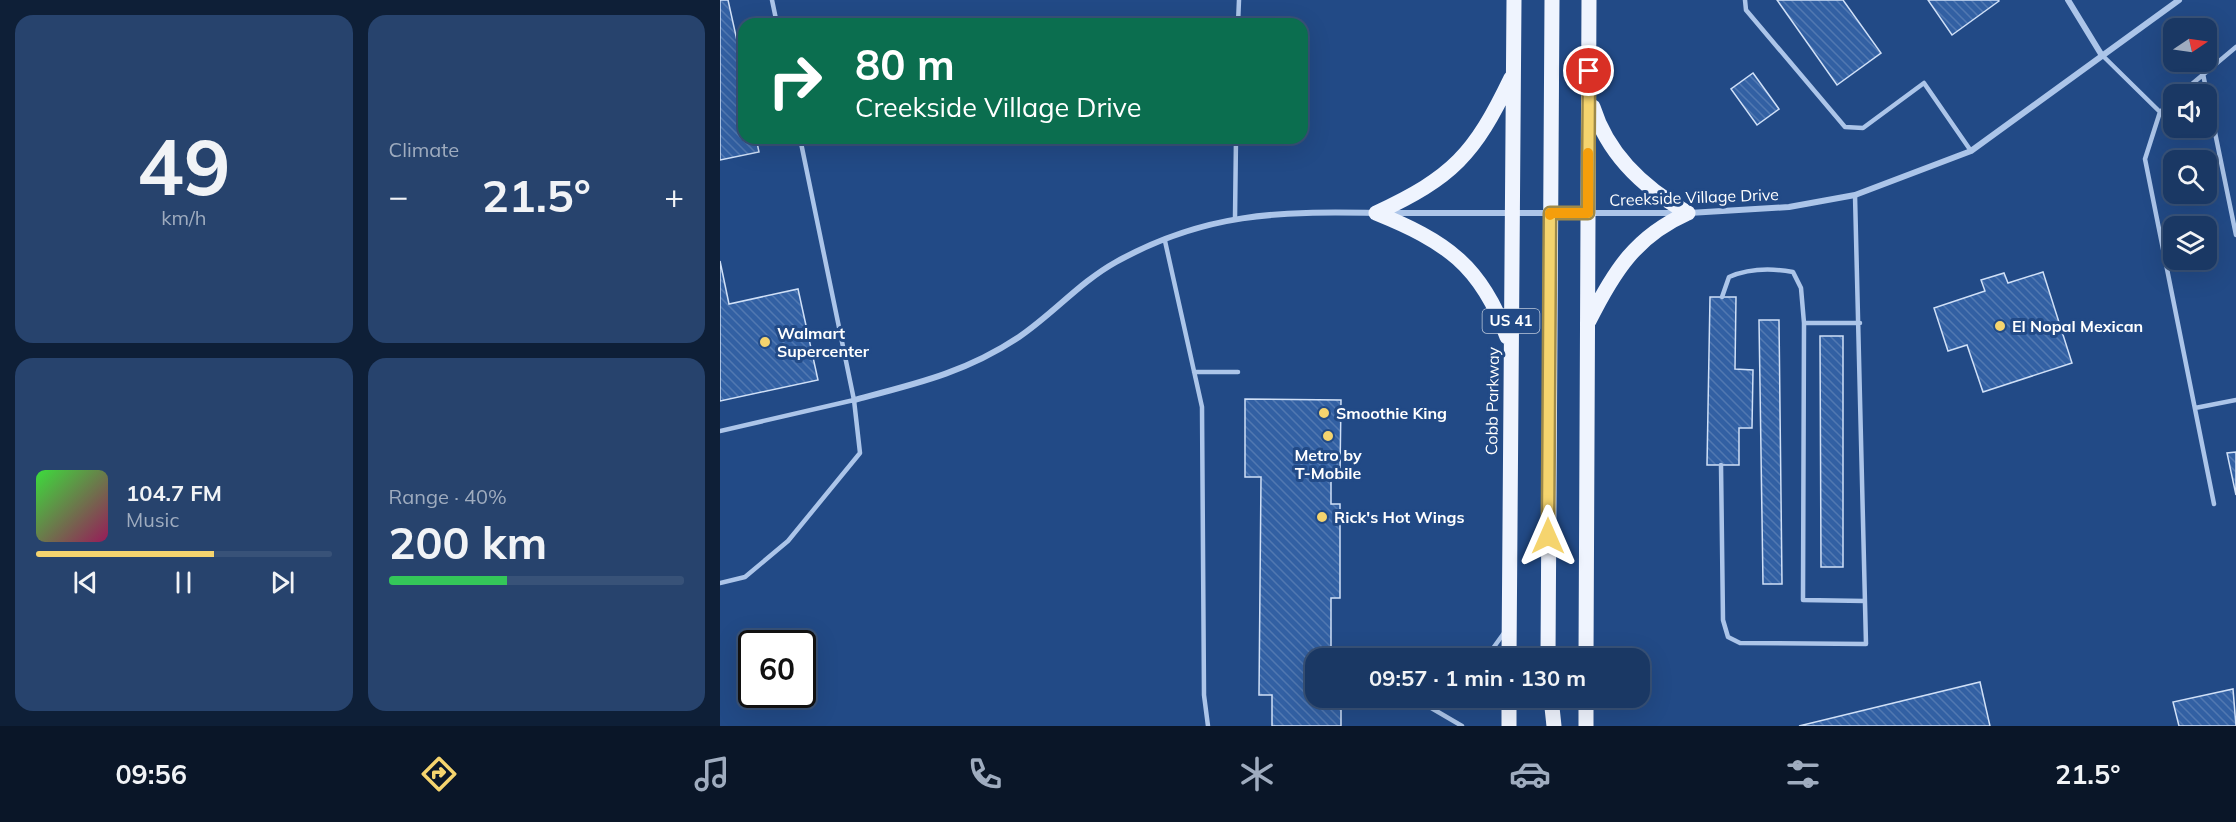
<!DOCTYPE html>
<meta charset="utf-8">
<style>
body{margin:0;font-family:Mulish,sans-serif;background:#27436d;color:#f1f3f6;height:100vh;display:flex;flex-direction:column;font-size:22px;white-space:nowrap}
*{box-sizing:border-box;margin:0}
p{font-size:20px;color:#9facbf}
.icon{flex:none;width:33px;height:33px;fill:none;stroke:currentColor;stroke-width:2;stroke-linecap:round;stroke-linejoin:round}
.map{position:relative;flex:1;overflow:hidden}
.drawer{display:flex;flex-direction:column;gap:15px;padding:15px;background:#0e1f37;width:720px}
.drawer>*{flex:none}
.guide{position:absolute;left:18px;top:18px;width:570px;height:126px;border-radius:18px;box-shadow:0 6px 24px #0002,0 0 0 2px #385278;background:#0b6e4f;color:#fff;overflow:hidden}
.needle{width:39px;rotate:77deg}
.fabs{position:absolute;left:1443px;top:18px;display:grid;gap:12px}
.fabs a{display:grid;place-items:center;width:54px;height:54px;border-radius:12px;background:#1a3864;box-shadow:0 6px 24px #0002,0 0 0 2px #385278;font-size:30px}
.speed{position:absolute;left:18px;top:630px;display:flex;gap:12px;font-size:30px;font-weight:700;text-align:center}
.speed>*{display:grid;place-content:center;width:78px;height:78px;border-radius:50%;background:#1a3864;box-shadow:0 6px 24px #0002,0 0 0 2px #385278;line-height:1}
.speed .limit{border:3px solid #111;border-radius:9px;background:#fff;color:#111}
.pin{position:absolute;display:grid;place-items:center;width:51px;height:51px;color:#fff;margin:-26px;border:3px solid #fff;border-radius:50%;box-shadow:0 2px 6px #0007}
.me{position:absolute;width:66px;margin:-33px;rotate:0deg;stroke-linejoin:round;filter:drop-shadow(0 0 4px #0008)}
.turn{display:flex;align-items:center;gap:21px;height:126px;padding:0 18px;font-size:27px}
.turn .icon{width:78px;height:78px;stroke-width:2.5}
.turn b{display:block;font-size:42px;line-height:51px}
.big{font-size:45px;font-weight:700;line-height:1.1}
.drawer .card{flex:1;display:flex;flex-direction:column;justify-content:center;gap:9px;min-width:0;padding:0 21px;border-radius:18px;background:#27436d}
.drawer .dial{align-items:center;gap:0}
.dial b{font-size:78px;line-height:1}
.song{display:flex;align-items:center;gap:18px}
.cover{width:72px;height:72px;border-radius:9px;background:linear-gradient(135deg,hsl(120 70% 55%),hsl(330 70% 35%))}
.played{height:6px;border-radius:3px;background:linear-gradient(90deg,#f5d46e 60%,#385278 60%)}
.keys{display:flex;justify-content:space-around;direction:ltr}
.heat{display:flex;justify-content:space-between;align-items:center;font-size:33px;direction:ltr}
.charge{height:9px;border-radius:4px;background:linear-gradient(90deg,#34c759 40%,#385278 0)}
.drawer .tiles{flex:1;display:grid;gap:15px;grid-template-columns:repeat(2,1fr)}
.trip{position:absolute;left:585px;top:648px;width:345px;height:60px;border-radius:18px;background:#1a3864;box-shadow:0 6px 24px #0002,0 0 0 2px #385278;font-weight:700;line-height:60px;text-align:center}
.dock{display:flex;height:96px;justify-content:space-around;align-items:center;background:#0a1628;color:#9facbf}
.dock .icon{width:42px;height:42px}
.dock .selected{color:#f5d46e}
.dock b{font-size:27px;color:#f1f3f6}
main{display:flex;flex:1;min-height:0}
.map>svg:first-child{display:block}
.building{fill:url(#building-back-hatch);stroke:#d0e0f7;stroke-width:1.5}
.lines{fill:none;stroke-linecap:round;stroke-linejoin:round}
.lane{stroke:#acc5e9;stroke-width:4.5}
.street{stroke:#acc5e9;stroke-width:6}
.primary{stroke:#eff4fe;stroke-width:15}
.route-casing{stroke:#9f8a48;stroke-width:15}
.route{stroke:#f5d46e;stroke-width:10}
.slow{stroke:#f59e0b;stroke-width:10}
.poi-dot{fill:#f5d46e;stroke:#224a86;stroke-width:2}
.labels{text-anchor:middle;stroke-width:6;stroke-linejoin:round;paint-order:stroke}
.shield{fill:#224a86;stroke:#bdc9db;stroke-width:1.5}
.shield-label{font-size:15px;font-weight:bold;fill:#fff}
.street-label{font-size:16px;fill:#fff;stroke:#224a86}
.poi-label{font-size:16px;font-weight:bold;fill:#fff;stroke:#224a86;text-anchor:start}
</style>
<main>
<section class="drawer">
<div class="tiles">
<div class="card dial"><b>49</b><p>km/h</p></div>
<div class="card"><p>Climate</p>
<div class="heat"><a>−</a><b class="big">21.5°</b><a>+</a></div>
</div>
<div class="card">
<div class="song"><i class="cover"></i><div><b>104.7 FM</b><p>Music</p></div></div>
<div class="played"></div>
<div class="keys"><svg class="icon" aria-label="previous" viewBox="0 0 24 24"><path d="M18 5L8 12l10 7zM5 5v14"/></svg><svg class="icon" aria-label="pause" viewBox="0 0 24 24"><path d="M8 5v14M16 5v14"/></svg><svg class="icon" aria-label="next" viewBox="0 0 24 24"><path d="M6 5l10 7-10 7zM19 5v14"/></svg></div>
</div>
<div class="card"><p>Range · 40%</p><b class="big">200 km</b><div class="charge"></div></div>
</div>
</section>
<div class="map">
<svg width="1516" height="726" viewBox="0 0 1516 726">
<defs>
<pattern id="building-back-hatch" width="6" height="6" patternUnits="userSpaceOnUse" patternTransform="scale(1.5)"><rect width="6" height="6" fill="#3260a3"/><path d="M-1 5l2 2M0 0l6 6M5-1l2 2" fill="none" stroke="#5178b1"/></pattern>
</defs>
<rect width="100%" height="100%" fill="#224a86"/>
<path class="building" d="M0,0H8L24,72V138H36L39,152L0,160Z
M1057,0H1123L1161,53L1117,85Z
M1208,0H1278L1279,1L1232,35Z
M1033,73L1059,109L1037,125L1011,89Z
M0,261L9,304L78,289L98,380L0,401Z
M1323,272L1352,363L1263,392L1247,345L1228,351L1214,308L1265,291L1261,280L1284,273L1288,283Z
M990,297H1016L1015,369L1033,370L1032,428H1019V465H987Z
M1039,320H1059L1062,584H1043Z
M1100,336H1123V567H1101Z
M525,399L621,400L620,474H611V504H620V598H611V658H596V698H621V726H552V695H539L541,477H525Z
M1516,452V495L1507,453Z
M1260,682L1270,726H1079Z
M1513,689L1516,726H1459L1453,702Z"/>
<g class="lines">
<path class="lane" d="M52,0L57,24
M1025,0L1026,10L1125,127L1143,128L1204,83L1251,151
M518,24L519,0
M1382,55L1440,112L1454,100
M1483,74L1516,235
M1460,94L1516,47
M1440,112L1425,159L1494,504
M515,218L516,138
M445,241L482,407L484,695L488,726
M1002,297L1009,277C1030,268 1051,268 1073,272L1081,288L1084,323H1140
M1084,323L1083,600L1145,601
M474,372H518
M1475,408L1516,400
M0,431L134,400
M1001,465L1003,620L1008,637L1020,643L1146,644L1135,195
M0,583L25,577L68,541L140,453L134,400L80,138
M766,658L784,633
M711,698L701,702L742,726
M657,702H701"/>
<path class="street" d="M1348,0L1381,54
M669,213H959
M969,213L1069,207L1135,195L1251,151L1459,0
M134,400C195,384 245,373 299,337C333,314 360,282 396,262C484,213 558,211 656,213"/>
<path class="primary" d="M873,107C888,155 925,189 968,213
M656,213C733,177 754,155 791,78
M656,213C725,241 761,265 787,337
M869,321C894,271 916,236 968,213
M789,658L794,0
M828,658L832,0
M866,658L869,0
M789,698V726
M831,698L834,726
M866,726V698"/>
</g>
<g class="lines">
<defs>
<path id="route" d="M828,536L830,213H868L869,71"/>
</defs>
<use href="#route" class="route-casing"/>
<use href="#route" class="route"/>
<path class="slow" d="M830,215V213H868V153"/>
</g>
<g class="poi-dot">
<circle cx="1280" cy="326" r="6"/>
<circle cx="45" cy="342" r="6"/>
<circle cx="604" cy="413" r="6"/>
<circle cx="608" cy="436" r="6"/>
<circle cx="602" cy="517" r="6"/>
</g>
<g class="labels">
<rect class="shield" x="762.5" y="309" width="57" height="24" rx="4.5"/>
<g class="shield-label">
<text x="791" y="326">US 41</text>
</g>
<g class="street-label">
<text transform="translate(974 197) rotate(-2)" y="6">Creekside Village Drive</text>
<text transform="translate(772 401) rotate(-89)" y="6">Cobb Parkway</text>
</g>
<g class="poi-label">
<text x="1292" y="332">El Nopal Mexican</text>
<text x="57" y="339">Walmart<tspan x="57" dy="18">Supercenter</tspan></text>
<text x="616" y="419">Smoothie King</text>
<text x="608" y="461" text-anchor="middle">Metro by<tspan x="608" dy="18">T-Mobile</tspan></text>
<text x="614" y="523">Rick's Hot Wings</text>
</g>
</g>
</svg>
<div class="fabs">
<a><svg class="needle" viewBox="-14 -14 28 28"><path d="M0-13l5 13h-10z" fill="#e53935"/><path d="M0 13l5-13h-10z" fill="#9facbf"/></svg></a>
<a><svg class="icon" aria-label="sound" viewBox="0 0 24 24"><path d="M4 9h4l5-4v14l-5-4H4zM17 9q2 3 0 6"/></svg></a>
<a><svg class="icon" aria-label="search" viewBox="0 0 24 24"><circle cx="10" cy="10" r="6"/><path d="M15 15l6 6"/></svg></a>
<a><svg class="icon" aria-label="layers" viewBox="0 0 24 24"><path d="M12 4l9 5-9 5-9-5zM3 14l9 5 9-5"/></svg></a>
</div>
<div class="speed"><div class="limit">60</div></div>
<div class="pin" style="left:869px;top:71px;background:#d93025"><svg class="icon" aria-label="arrive" viewBox="0 0 24 24"><path d="M6 21V4h12l-3 4 3 4H6"/></svg></div>
<svg class="me" style="left:828px;top:536px" viewBox="-20 -20 40 40"><path d="M0-17L14 15 0 8-14 15z" fill="#f5d46e" stroke="#fff" stroke-width="4"/></svg>
<div class="trip">09:57 · 1 min · 130 m</div>
<div class="guide">
<div class="turn"><svg class="icon" aria-label="right" viewBox="0 0 24 24"><path d="M7 20v-9h11M14 6l5 5-5 5"/></svg><div><b>80 m</b>Creekside Village Drive</div></div>
</div>
</div>
</main>
<nav class="dock">
<b>09:56</b>
<svg class="icon selected" aria-label="directions" viewBox="0 0 24 24"><path d="M12 3l9 9-9 9-9-9zM9 14v-3h6M13 9l2 2-2 2"/></svg>
<svg class="icon" aria-label="music" viewBox="0 0 24 24"><path d="M9 18V5l10-2v13"/><circle cx="6" cy="18" r="3"/><circle cx="16" cy="16" r="3"/></svg>
<svg class="icon" aria-label="phone" viewBox="0 0 24 24"><path d="M5 4h4l2 5-3 2q2 4 5 5l2-3 5 2v4C11 20 4 13 5 4z"/></svg>
<svg class="icon" aria-label="climate" viewBox="0 0 24 24"><path d="M12 3v18M4 7l16 10M4 17L20 7"/></svg>
<svg class="icon" aria-label="car" viewBox="0 0 24 24"><path d="M5 17H2v-5l4-1 3-4h7l3 4 3 1v5h-3M9 17h6M6 11h13"/><circle cx="7" cy="17" r="2"/><circle cx="17" cy="17" r="2"/></svg>
<svg class="icon" aria-label="filters" viewBox="0 0 24 24"><path d="M4 7h16M4 17h16"/><circle cx="9" cy="7" r="2"/><circle cx="15" cy="17" r="2"/></svg>
<b>21.5°</b>
</nav>
